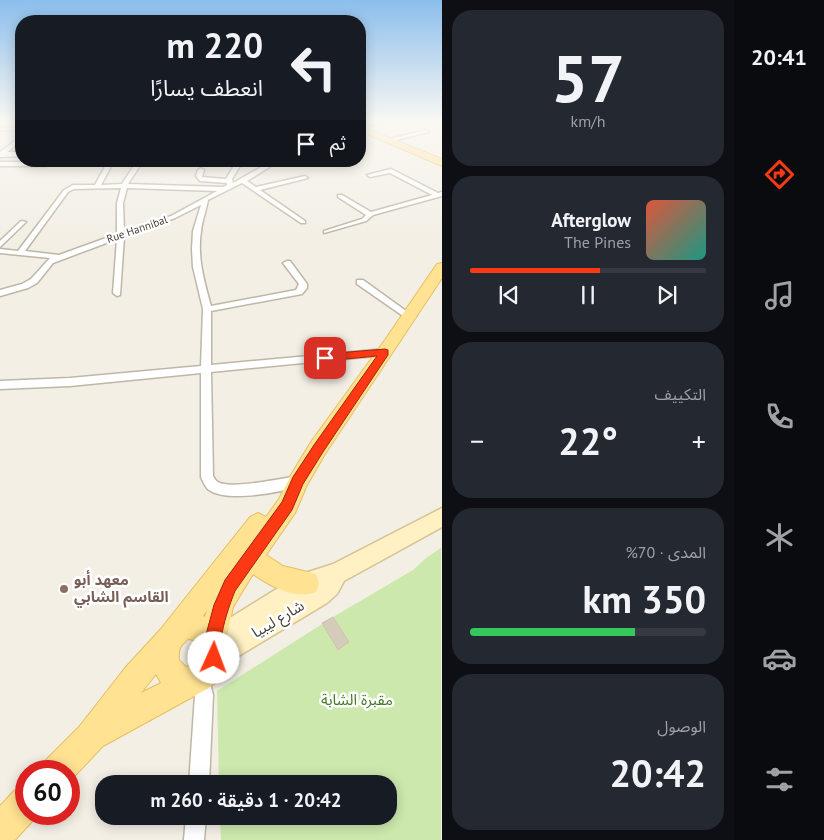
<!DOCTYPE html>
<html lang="ar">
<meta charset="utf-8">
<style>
body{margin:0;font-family:"PT Sans","Noto Sans Arabic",sans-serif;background:#242831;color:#f1f3f6;direction:rtl;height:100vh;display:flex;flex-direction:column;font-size:19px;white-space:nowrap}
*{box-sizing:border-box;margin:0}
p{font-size:16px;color:#9ea1a6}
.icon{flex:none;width:28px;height:28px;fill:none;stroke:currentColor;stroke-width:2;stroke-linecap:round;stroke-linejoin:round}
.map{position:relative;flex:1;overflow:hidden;direction:ltr}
.drawer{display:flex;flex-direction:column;gap:10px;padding:10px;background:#0d0f14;width:292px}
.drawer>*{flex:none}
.hud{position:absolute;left:15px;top:15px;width:351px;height:152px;border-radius:20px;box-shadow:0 2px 12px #0003;direction:rtl;background:#171b24;color:#f1f3f6;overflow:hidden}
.speed{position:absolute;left:15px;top:760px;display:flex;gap:10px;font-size:25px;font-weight:700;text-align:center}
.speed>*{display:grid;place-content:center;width:65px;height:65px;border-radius:50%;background:#171b24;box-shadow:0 2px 12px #0003;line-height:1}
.speed .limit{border:8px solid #d22;background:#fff;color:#111}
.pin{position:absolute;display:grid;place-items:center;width:42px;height:42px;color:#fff;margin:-21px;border-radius:10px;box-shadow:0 2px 8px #0006}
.me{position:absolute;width:55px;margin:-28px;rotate:2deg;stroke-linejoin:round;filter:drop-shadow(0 0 4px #0008)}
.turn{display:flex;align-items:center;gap:18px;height:105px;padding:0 20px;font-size:22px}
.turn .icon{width:65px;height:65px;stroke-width:2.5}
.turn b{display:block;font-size:35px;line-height:42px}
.then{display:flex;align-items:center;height:48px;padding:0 20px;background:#0003;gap:10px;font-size:19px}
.big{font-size:38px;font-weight:600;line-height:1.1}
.drawer .card{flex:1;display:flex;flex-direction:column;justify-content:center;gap:8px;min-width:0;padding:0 18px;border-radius:20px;background:#242831}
.drawer .dial{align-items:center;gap:0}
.dial b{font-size:65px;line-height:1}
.song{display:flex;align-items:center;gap:15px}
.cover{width:60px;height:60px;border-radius:8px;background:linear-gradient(135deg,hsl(10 70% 55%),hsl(170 70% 35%))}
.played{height:5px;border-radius:2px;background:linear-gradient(90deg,#fc3912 55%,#363941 55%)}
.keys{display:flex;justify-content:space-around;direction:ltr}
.heat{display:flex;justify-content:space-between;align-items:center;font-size:28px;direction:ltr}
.charge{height:8px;border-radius:4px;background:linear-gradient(90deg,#34c759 70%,#363941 0)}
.trip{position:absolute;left:95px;top:775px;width:302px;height:50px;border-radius:20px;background:#171b24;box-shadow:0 2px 12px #0003;font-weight:600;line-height:50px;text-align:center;direction:rtl}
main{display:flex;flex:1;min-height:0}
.menu{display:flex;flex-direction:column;width:90px;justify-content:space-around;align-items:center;background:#090b0e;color:#9ea1a6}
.menu .icon{width:35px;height:35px}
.menu .current{color:#fc3912}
.menu b{font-size:22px;color:#f1f3f6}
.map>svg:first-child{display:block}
.green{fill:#cce8ad}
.building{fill:#d4cbba;stroke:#cfc3ad}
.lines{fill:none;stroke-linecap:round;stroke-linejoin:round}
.minor-casing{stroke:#beb7a8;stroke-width:3}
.secondary-casing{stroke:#d4c394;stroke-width:3}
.primary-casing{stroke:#e5bf61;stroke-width:2}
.minor{fill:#fff;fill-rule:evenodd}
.secondary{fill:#fff1c3;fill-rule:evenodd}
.primary{fill:#ffe292;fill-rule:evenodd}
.route{fill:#fc3912;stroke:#a4250c}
.education-dot{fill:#8d6e63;stroke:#fff;stroke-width:2}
.labels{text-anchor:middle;stroke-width:5;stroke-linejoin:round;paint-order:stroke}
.far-street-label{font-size:11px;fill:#453f35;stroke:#fff}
.near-education-label{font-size:15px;font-weight:bold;fill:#785e54;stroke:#fff;text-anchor:start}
.near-street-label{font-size:15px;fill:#453f35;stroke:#fff}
.near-park-label{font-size:15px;fill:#447727;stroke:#fff}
</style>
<main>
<nav class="menu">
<b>20:41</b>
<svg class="icon current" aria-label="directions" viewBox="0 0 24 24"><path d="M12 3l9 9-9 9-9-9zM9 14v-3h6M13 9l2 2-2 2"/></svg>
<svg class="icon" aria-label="music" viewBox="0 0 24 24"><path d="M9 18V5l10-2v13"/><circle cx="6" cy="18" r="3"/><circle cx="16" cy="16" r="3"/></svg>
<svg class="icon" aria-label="phone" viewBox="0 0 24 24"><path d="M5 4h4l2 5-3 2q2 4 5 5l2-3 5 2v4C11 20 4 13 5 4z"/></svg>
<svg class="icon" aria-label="climate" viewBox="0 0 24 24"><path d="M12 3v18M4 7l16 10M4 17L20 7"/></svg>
<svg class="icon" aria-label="car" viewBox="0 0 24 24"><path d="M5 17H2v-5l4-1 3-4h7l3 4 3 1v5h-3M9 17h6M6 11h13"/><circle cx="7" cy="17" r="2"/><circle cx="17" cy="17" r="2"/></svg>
<svg class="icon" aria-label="filters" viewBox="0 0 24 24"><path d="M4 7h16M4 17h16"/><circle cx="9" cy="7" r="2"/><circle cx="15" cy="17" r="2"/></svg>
</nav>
<section class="drawer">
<div class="card dial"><b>57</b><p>km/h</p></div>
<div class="card">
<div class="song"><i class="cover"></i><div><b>Afterglow</b><p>The Pines</p></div></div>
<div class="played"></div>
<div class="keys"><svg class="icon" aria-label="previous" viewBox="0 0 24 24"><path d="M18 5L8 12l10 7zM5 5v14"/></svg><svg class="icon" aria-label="pause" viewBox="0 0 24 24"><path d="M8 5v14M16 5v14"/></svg><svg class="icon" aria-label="next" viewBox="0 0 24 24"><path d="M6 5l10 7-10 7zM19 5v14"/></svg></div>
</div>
<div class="card"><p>التكييف</p>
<div class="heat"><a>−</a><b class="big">22°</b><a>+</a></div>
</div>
<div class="card"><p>المدى · 70%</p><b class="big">350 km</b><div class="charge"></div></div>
<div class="card"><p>الوصول</p><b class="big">20:42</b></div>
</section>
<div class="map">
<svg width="442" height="840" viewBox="0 0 442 840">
<rect width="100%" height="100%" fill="#f3efe5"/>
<path class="green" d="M441,548V840H221L220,816H389V784H219L217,691L333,617L413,570L426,558Z"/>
<path class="building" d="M333,617L349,642L338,650L322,623Z"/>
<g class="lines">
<defs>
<path id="minor" d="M378,121H386L360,127V125Z
M0,128H21V130H0Z
M427,130L429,132L388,142L385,140Z
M19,138H21V141L7,152H21V156L0,157V152Z
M108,161H114L101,185L122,184L137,161H143L128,184L223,187L227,185V183L200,181L196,176L198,170L201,168L204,170L202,177L226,179L235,164L219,161H243L232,179L233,183L272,161H279L247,181L256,187L305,176L308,178L260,190L305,221V223H301L242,183L208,200C206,211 202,221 201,231C197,257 204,281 211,306L296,290L299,284L283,263L287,261H290L307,284V288L302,294L211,311V365L385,349L390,352L385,355L211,372L213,476C214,478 216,481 218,482C230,490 283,478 298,476L302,477L304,481L302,485C283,492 227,503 209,490C205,487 203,481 201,477V373L70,386L0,389V381L70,378L201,366L203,309L193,267L192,249L193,231L201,205L175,218L124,237L120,295L117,296L113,293L117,239L53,263L37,283L28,288L0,296V290L22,284L31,279L50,258L0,253V249L18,251L64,190L73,185H95ZM121,188L117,203V234L59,255L25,251L68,192L74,189ZM127,188L217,191L171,216L124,232L123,203Z
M0,162H46L49,164L46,166H0Z
M391,169L438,193L442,192V196L373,215L366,221L324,233V231L362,219L366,215L338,197V195H342L371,212L432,195L390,173L370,177L367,175Z
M21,221L26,222L0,247V241Z
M357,280H363L413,316L412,318H406L357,284Z
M201,670L207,672L213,695L209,784H189L195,695L193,678L195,672Z
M186,816H206L204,840H184Z"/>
<path id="secondary" d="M442,508V527L344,581L337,594L327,603L222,666L214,670L206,666L202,658L205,651L200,642L204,634L299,575L333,564Z"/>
<path id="primary" d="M360,126L442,159V166L360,131Z
M442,263V278L325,454L307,485L295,513L266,555L283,566L316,574L319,583L316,592C295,600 270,586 253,574L233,607L226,641L228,653L226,663L216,682L207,689L103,746L69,782V771H41L46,760L79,727L125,668L160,630L250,517L258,513L266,517L279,499L291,475L311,442L385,340L437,264ZM207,610L205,617L203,616ZM188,639L194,640L199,644C202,655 198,664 186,667L179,660C178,650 180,646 188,639ZM156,674L161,683L141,693Z
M26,787V814L38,815L15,840H0V806L14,791Z"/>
</defs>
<use href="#minor" class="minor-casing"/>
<use href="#secondary" class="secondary-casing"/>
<use href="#primary" class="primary-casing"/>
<use href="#minor" class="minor"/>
<use href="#secondary" class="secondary"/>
<use href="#primary" class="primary"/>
</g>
<linearGradient id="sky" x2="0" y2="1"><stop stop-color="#8bbeec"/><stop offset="0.51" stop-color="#faf8f3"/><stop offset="1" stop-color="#faf8f3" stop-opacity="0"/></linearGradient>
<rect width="442" height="239" fill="url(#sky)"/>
<path class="route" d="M385,349L388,350V355L323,452L303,484L292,510L235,591C229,606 223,624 221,640C220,649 223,655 220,664L214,666L208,664L204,642L214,605L225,580L282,502L293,477L314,445L377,356L325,361L320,358L325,354Z"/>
<circle class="education-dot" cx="64" cy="589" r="5"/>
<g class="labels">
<g class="far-street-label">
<text transform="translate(137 229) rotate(-19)" y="4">Rue Hannibal</text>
</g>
<g class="near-education-label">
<text x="74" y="585">معهد أبو<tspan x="74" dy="17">القاسم الشابي</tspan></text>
</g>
<g class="near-street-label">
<text transform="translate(278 619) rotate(-31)" y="5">شارع ليبيا</text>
</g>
<g class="near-park-label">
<text x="357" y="705">مقبرة الشابة</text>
</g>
</g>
</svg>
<div class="speed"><div class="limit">60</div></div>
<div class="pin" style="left:325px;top:358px;background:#d93025"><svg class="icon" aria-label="arrive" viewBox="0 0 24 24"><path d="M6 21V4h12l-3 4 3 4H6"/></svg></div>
<svg class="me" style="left:214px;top:658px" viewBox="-20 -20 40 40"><circle r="19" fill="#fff"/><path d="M0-13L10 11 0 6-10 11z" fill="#fc3912"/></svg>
<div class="trip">20:42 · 1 دقيقة · 260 m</div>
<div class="hud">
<div class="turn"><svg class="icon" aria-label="left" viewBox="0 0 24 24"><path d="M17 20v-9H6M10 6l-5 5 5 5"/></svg><div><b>220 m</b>انعطف يسارًا</div></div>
<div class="then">ثم<svg class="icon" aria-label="arrive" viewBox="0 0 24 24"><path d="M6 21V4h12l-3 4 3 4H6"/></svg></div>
</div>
</div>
</main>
